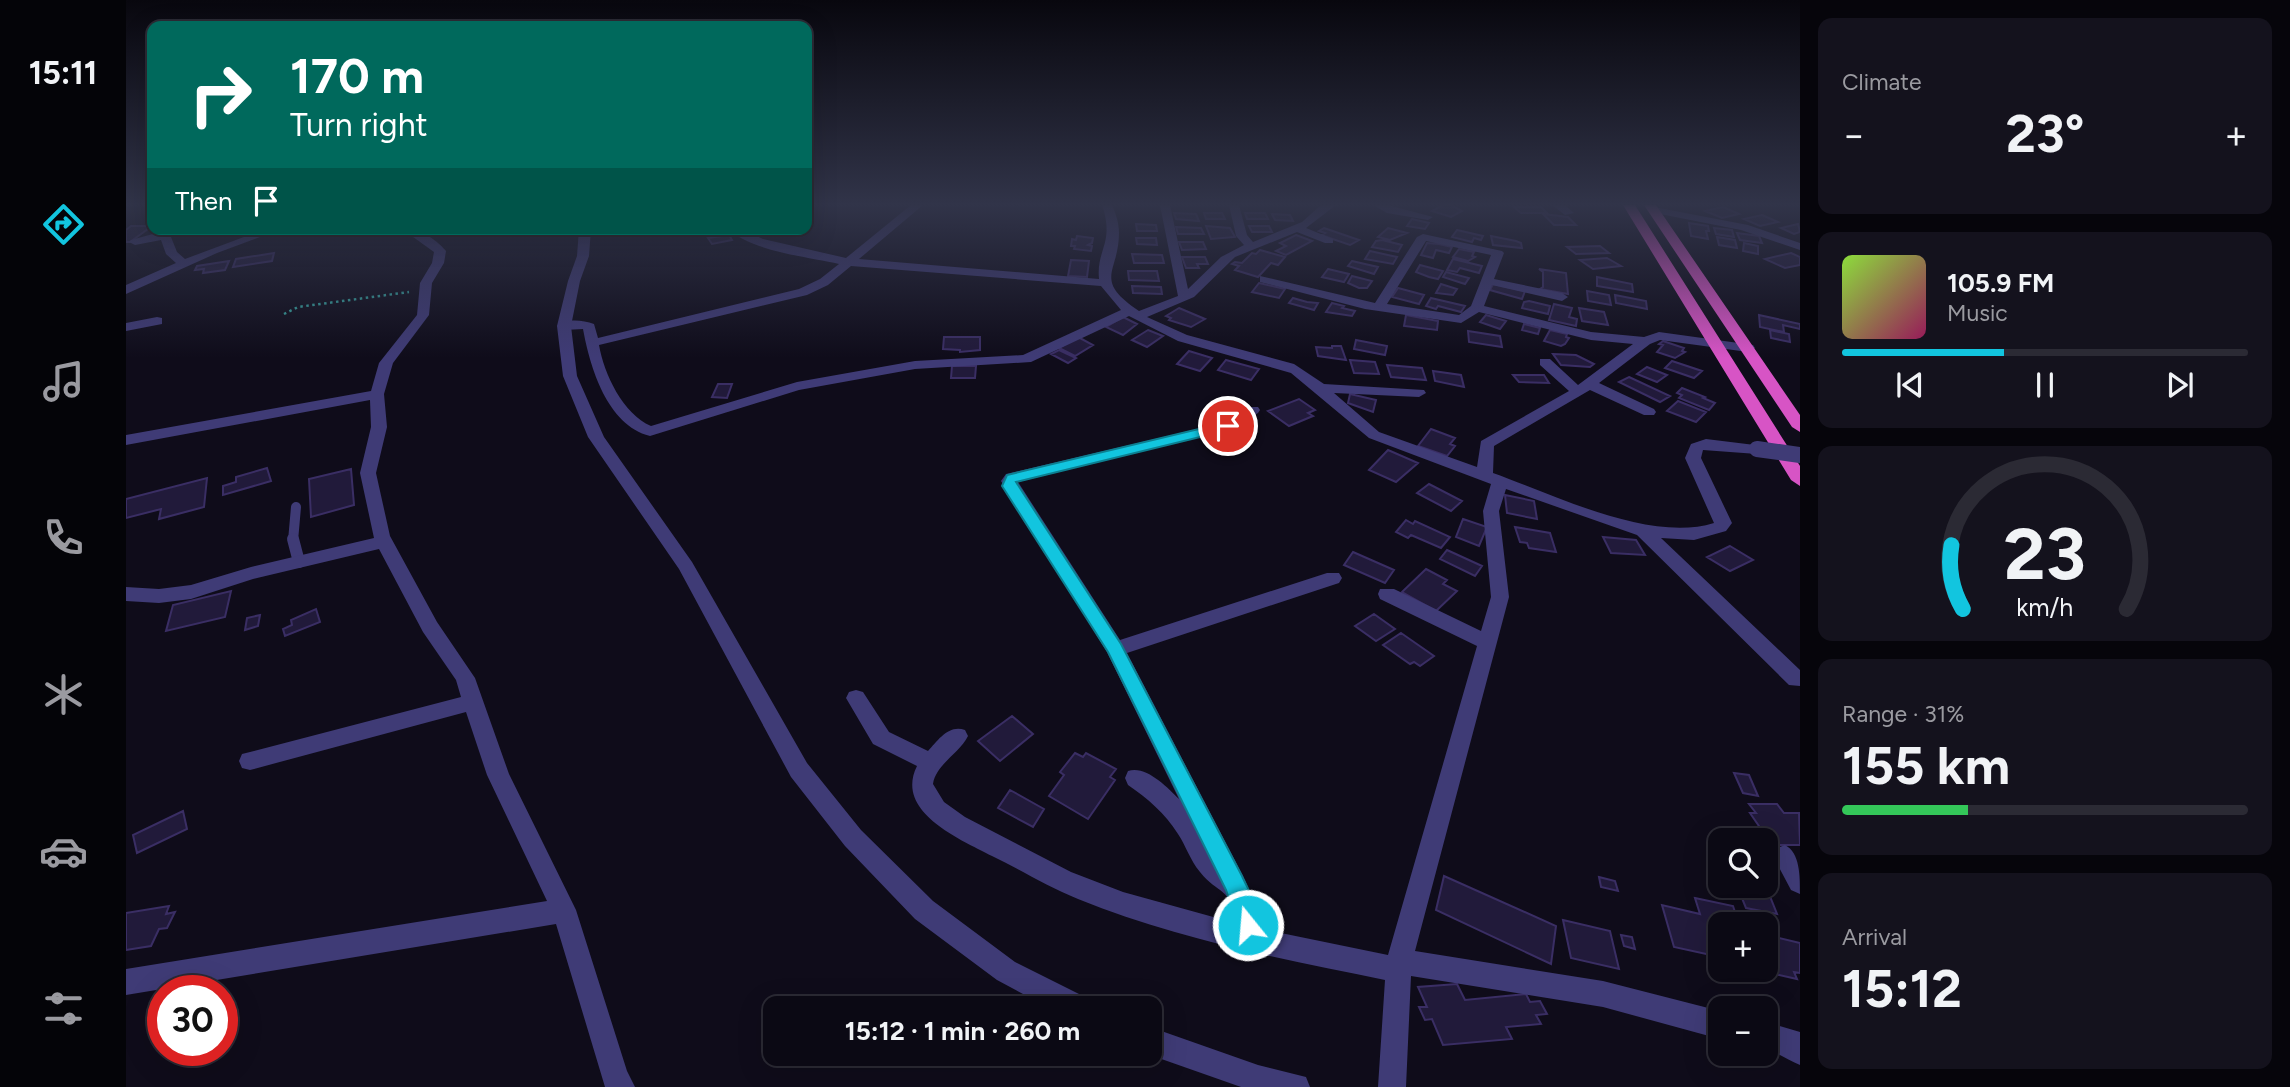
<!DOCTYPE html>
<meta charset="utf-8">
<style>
body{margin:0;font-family:Figtree,sans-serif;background:#14121d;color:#f1f3f6;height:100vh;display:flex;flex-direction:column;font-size:26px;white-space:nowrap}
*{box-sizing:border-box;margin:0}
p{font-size:23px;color:#9a9aa0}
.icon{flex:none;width:38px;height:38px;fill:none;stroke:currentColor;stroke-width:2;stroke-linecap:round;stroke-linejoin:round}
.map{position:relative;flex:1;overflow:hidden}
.drawer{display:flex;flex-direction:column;gap:18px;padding:18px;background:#06050b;width:490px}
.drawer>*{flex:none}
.banner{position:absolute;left:21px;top:21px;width:665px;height:214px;border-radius:14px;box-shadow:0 7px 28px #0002,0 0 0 2px #2b2a34;background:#00695c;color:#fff;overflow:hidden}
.fabs{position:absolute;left:1582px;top:828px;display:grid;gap:14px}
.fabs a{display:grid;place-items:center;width:70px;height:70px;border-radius:14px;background:#0b0914;box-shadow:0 7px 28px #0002,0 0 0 2px #2b2a34;font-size:35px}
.speed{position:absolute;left:21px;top:975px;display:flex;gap:14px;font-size:35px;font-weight:700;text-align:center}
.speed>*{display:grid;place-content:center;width:91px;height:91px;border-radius:50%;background:#0b0914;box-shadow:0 7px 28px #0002,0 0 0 2px #2b2a34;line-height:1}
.speed .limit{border:10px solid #d22;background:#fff;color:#111}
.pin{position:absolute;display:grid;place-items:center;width:60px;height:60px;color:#fff;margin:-30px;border:4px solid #fff;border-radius:50%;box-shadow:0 2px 7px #0007}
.me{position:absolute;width:77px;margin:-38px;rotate:343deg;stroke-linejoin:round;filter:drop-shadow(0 0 5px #0008)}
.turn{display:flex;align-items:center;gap:24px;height:147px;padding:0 28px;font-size:32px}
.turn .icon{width:91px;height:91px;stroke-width:2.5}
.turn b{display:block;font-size:49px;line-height:60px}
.then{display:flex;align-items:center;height:66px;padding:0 28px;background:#0003;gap:14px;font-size:26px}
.big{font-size:52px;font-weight:700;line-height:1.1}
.drawer .tile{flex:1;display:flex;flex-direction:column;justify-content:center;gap:10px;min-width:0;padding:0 24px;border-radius:14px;background:#14121d}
.drawer .dial{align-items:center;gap:0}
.dial svg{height:182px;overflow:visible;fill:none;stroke:#2b2a34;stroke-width:7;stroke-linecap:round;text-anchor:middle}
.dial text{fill:#f1f3f6;stroke:none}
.song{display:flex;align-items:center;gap:21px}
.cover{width:84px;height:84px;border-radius:10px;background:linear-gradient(135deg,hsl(90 70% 55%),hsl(330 70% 35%))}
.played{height:7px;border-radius:4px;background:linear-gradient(90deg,#12c5df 40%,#2b2a34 40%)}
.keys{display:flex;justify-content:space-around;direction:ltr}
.heat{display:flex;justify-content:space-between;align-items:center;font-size:38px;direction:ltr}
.charge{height:10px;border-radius:5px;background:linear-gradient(90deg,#34c759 31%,#2b2a34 0)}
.trip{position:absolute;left:637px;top:996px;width:399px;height:70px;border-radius:14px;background:#0b0914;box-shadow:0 7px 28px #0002,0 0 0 2px #2b2a34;font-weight:700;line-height:70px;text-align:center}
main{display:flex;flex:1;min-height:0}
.dock{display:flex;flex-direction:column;width:126px;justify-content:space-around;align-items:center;background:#040408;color:#9a9aa0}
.dock .icon{width:49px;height:49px}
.dock .current{color:#12c5df}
.dock b{font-size:32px;color:#f1f3f6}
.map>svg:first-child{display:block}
.building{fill:#211a3a;stroke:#3a2e64;stroke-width:2}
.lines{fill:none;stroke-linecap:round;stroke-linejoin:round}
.path{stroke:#36a39f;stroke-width:2.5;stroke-dasharray:2.5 3.5;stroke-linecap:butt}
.service-far1{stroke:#3f3b76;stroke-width:10}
.service{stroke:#3f3b76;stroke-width:12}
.minor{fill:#3f3b76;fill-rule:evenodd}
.tertiary{fill:#3f3b76;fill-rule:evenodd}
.trunk{fill:#d754c5;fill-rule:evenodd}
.minor-bridge{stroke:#3f3b76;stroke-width:16}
.route{fill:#12c5df;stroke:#0c8091;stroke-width:2}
</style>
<main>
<nav class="dock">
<b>15:11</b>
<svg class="icon current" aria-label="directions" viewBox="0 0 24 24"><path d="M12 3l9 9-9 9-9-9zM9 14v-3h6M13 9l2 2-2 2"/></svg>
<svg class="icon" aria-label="music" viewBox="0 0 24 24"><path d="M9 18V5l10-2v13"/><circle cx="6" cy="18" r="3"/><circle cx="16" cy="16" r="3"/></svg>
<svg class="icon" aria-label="phone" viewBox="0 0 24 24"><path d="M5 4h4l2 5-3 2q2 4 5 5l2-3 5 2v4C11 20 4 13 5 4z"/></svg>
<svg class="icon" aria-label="climate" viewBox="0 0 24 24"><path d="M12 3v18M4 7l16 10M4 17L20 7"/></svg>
<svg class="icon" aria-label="car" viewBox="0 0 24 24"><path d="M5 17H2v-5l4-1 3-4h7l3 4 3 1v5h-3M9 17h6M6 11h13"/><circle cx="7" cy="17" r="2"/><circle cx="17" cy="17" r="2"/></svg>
<svg class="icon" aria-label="filters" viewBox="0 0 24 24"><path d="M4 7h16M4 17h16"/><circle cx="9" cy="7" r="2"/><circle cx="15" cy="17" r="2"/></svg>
</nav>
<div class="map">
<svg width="1674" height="1087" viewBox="0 0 1674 1087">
<rect width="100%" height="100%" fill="#0f0c1a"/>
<path class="building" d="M1317,205H1325L1336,211L1325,217L1306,211Z
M1388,207H1415L1421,213H1395Z
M1597,207L1613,214L1596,218L1579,211Z
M1048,213L1070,214L1073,221L1050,219Z
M1078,213H1096L1099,219H1080Z
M1119,213H1139L1142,219H1121Z
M1146,214L1164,215L1167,221L1149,220Z
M1417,214L1442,217L1450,225H1428Z
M1636,215L1652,222L1634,226L1618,219Z
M1286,219L1303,223L1299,229L1281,226Z
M1563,223L1582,226L1583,231H1580L1582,239L1565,236Z
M1010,224L1030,225L1031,231H1011Z
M1672,224L1674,232L1668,234L1655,228Z
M5,226H26L4,242H0V230Z
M1080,226L1104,228L1109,237L1085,239Z
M1123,226H1143L1146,232H1126Z
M1050,227L1075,228L1078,234H1052Z
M1198,228L1233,240L1224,245L1195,235L1199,233L1193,231Z
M1262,228L1281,233L1264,240L1252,237Z
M1588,228L1606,230L1608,237L1590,234Z
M1331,230L1357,236L1355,240L1348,238L1346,242L1326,237Z
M1611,233L1633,236L1636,243L1614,240Z
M603,235L606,240L586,244L582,238Z
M1170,235L1186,241L1160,255L1150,251L1160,246L1154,243Z
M951,236L967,238L966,243L962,245L966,246L965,251L948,249L949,246H945L946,239L950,240Z
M1365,236L1390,241L1395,243L1396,248L1367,245Z
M1591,237L1609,240L1611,248L1593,245Z
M1010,238H1030L1031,245L1011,244Z
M1256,240L1276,245L1272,252L1246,247L1250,241Z
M1053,242H1077L1080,249L1056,250Z
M1301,243L1313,244L1326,247L1323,253L1310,250L1307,258L1295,255Z
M1618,243L1632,246V254L1617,251Z
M1474,246L1483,253L1450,254L1441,247Z
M1333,249L1348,252L1346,256L1349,257L1342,261L1327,257Z
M1134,250L1159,257L1152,265L1145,263L1132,277L1109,270L1113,266L1106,264L1109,262L1116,263L1126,253L1130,254Z
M1244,251L1271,257L1267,264L1239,259Z
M148,253L146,261L107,267L110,259Z
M1665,253L1674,257V265L1659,268L1639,259Z
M1006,254L1036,255L1038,263H1008Z
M1056,257H1079L1082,264H1071L1073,268H1060Z
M1481,258L1495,266L1467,269L1454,260Z
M1327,259L1356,266L1353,273L1334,268L1331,272L1321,270Z
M945,260L963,261L961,277L942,276Z
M103,261L99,270L77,273L78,269L69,270L71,266Z
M1226,261L1252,267L1248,274L1222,266Z
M1294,265L1317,271L1312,279L1303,277L1290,272Z
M1202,269L1223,274L1218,282L1196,277Z
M1413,269L1440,273L1442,294L1414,289L1417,287V272Z
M1002,271H1031L1033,281L1003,280Z
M1320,272L1343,278L1339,284L1317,277Z
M1226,276L1246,281L1241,288H1233L1222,283Z
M1471,277L1506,284L1507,292L1471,286Z
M1133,283L1159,289L1153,298L1126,292Z
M1315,284L1331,289L1327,295L1310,293Z
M1367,284L1399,291L1396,299L1364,290Z
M1006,286L1035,287L1036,294L1007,293Z
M1272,288L1298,295L1293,304L1266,297Z
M1461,291L1483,295L1485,305L1462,301Z
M1489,295L1520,301L1521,309L1490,303Z
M1167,298L1181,302L1192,303L1188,310L1163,303Z
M1305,298L1339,306L1335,312L1312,306L1310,309L1300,306Z
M1403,301L1424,306L1422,314L1396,308L1398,302Z
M1206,303L1218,306L1216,308L1229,311L1226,316L1200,312Z
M1428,304L1446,308L1443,317L1451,319L1450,326L1423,320Z
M1053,308L1079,319L1065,327L1043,320L1045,318L1040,316Z
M1453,308L1478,312L1482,325L1456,321Z
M1280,315L1312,321L1311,330L1278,326Z
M1360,315L1380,321L1374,329L1354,322Z
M1633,315L1674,324V329L1657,325L1658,332L1634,327Z
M997,317L1011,324L997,335L980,327Z
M1398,324L1414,328L1412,334L1396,330Z
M1022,330L1037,336L1021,347L1006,340Z
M1424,330L1441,334L1440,337L1443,338L1439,344L1435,346L1418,341Z
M1644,330L1663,334L1664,342L1645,338Z
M1342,331L1374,336L1376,347L1343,342Z
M818,337H854V350L834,352V350L817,349Z
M952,337L967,345L949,356L933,348Z
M1230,340L1261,346L1259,355L1228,349Z
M1537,341L1558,348L1556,351L1559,352L1549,358L1531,352L1537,345L1533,344Z
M1206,346H1215L1220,360L1192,356L1190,347L1206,348Z
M933,350L950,358L942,363L925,354Z
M1063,351L1086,358L1074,371L1051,364Z
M1427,354L1450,355L1468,364L1464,367L1435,365Z
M1100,360L1133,369L1125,380L1092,370Z
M1224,360L1249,362L1253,374L1228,373Z
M1546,361L1576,371L1568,378L1539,368Z
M1261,365L1296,368L1300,380L1265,377Z
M826,366H850L849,378H825Z
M1521,367L1541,375L1531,382L1511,374Z
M1307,371L1335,375L1338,387L1309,381Z
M1387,375H1418L1423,383L1393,382Z
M1503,377L1544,396L1534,402L1493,382Z
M592,384H606L601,398L586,397Z
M1556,388L1579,397L1577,398L1589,403L1583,410L1553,398L1556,395L1551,393Z
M1224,394L1250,400L1247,412L1222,403Z
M1173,399L1189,410L1182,413L1187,416L1163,426L1142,411Z
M1552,401L1580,412L1570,422L1541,411Z
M1305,429L1329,438L1324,444L1329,446L1321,456L1292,446Z
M1262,450L1292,463L1270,482L1243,470Z
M141,468L145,481L97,495V486L110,482V477Z
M225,469L228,505L185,517L183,479Z
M81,478L78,507L33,519L35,509L0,518V499Z
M1303,484L1336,501L1325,511L1291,493Z
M1379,495L1408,501L1411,519L1381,513Z
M1337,519L1361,527L1353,546L1330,537Z
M1280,520L1287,524L1289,521L1324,537L1315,548L1285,535L1282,538L1270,532Z
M1389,527L1424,533L1430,552L1403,548L1401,543L1394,542Z
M1477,537L1510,540L1519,555L1485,553Z
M1604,546L1627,560L1604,571L1581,557Z
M1321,550L1356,566L1349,576L1314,559Z
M1227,552L1268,570L1259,583L1218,565Z
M1300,569L1321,580L1317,584L1331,591L1310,611L1276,592Z
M105,591L99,617L40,631L47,605Z
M190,609L194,622L159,636L157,629L166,625L165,620Z
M1248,614L1269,629L1250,641L1229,626Z
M134,615L132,626L119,630L121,618Z
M1275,633L1308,656L1294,666L1288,662L1284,664L1257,645Z
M886,716L907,734L874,761L852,741Z
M949,753L957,757L960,753L990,769L984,777L989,780L962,819L923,796L938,775L934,772Z
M1608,773L1623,775L1632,796L1617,793Z
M884,790L918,809L907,827L872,808Z
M1623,804H1651L1658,813H1673L1674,845H1646L1624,813H1630Z
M57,811L61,829L11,853L7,835Z
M1318,876L1430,926L1425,964L1310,910Z
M1473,877L1489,881L1492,891L1475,887Z
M1611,886L1641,889L1651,914L1620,908Z
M1569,898L1607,906L1613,924H1594V957L1548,947L1536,905L1574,914Z
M43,906L40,914L49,912L41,928L33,929L25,946L0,950V913Z
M1437,920L1484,931L1493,969L1445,958Z
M1495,935L1506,937L1509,949L1498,946Z
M1640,935L1674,943V973L1668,972L1671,979L1644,973L1640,961Z
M1331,984L1339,1000L1400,994L1404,1002L1414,1001L1421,1014L1410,1015L1415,1024L1380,1027L1386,1039L1317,1045L1306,1019L1299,1020L1293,1007H1301L1292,987Z"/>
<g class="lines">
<path class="path" d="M158,314L172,307L283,292"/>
<path class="service-far1" d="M167,541L170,507"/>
<path class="service" d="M167,539L173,562"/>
<path class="minor" d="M785,205H797L733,259L973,279C970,249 989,243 976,205H986C990,214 993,223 993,233C993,273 966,279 1013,311L1052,296L1034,205H1044L1062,289L1095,257L1118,245L1110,236L1103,205H1113L1121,235L1127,242L1176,222L1195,205H1210L1180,228L1207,239V243H1199L1171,232L1109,257L1068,297L1021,317L1061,335L1168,364L1198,384L1298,390L1300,393L1293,397L1208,393L1253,432L1351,467L1355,441L1443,391L1414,365V359H1424L1452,385L1507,344L1465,340L1353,312L1335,323L1239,309L1134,282V276L1249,303L1291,237L1297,234L1376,251L1378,253L1368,279L1436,293L1442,297L1436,301L1366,285L1358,306L1465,332L1518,337L1533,332L1627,345L1629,348L1622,352L1534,340L1524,344L1473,383L1528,409L1530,412L1528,415H1518L1464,390L1368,446L1367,473C1429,495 1524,543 1588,523L1559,458L1565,444L1580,439L1637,446L1639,449L1631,454L1577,450L1575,458L1606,523L1600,531L1568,540L1535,538L1674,670V686L1663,685L1511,535L1380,489L1373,511L1383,597L1289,951L1477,981L1594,1011V1039L1477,1007L1285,976L1280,1087H1252L1259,980C1155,959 1051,939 952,899C922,887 895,870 866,856C834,839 768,812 791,766L747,744L720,698L723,692L730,690L737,692L763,732L802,751C812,740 823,724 839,730L842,736C833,754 810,764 807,784L818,802L839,817L945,872L997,892L1109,923C1105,886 1092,895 1074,872C1064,860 1060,846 1052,834C1039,813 1022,799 1002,785L999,778L1002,771C1020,765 1041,787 1053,799L981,652L875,481L880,474L1097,423L1122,407H1132L1134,410L1132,413L1107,429L892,482L994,640L1201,573H1213L1216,578L1213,583L1001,653L1117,876L1132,910L1135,929L1262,955L1351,646L1254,599L1252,594L1254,589H1268L1355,631L1365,597L1357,511L1365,484L1243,438L1165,373L1052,341L1003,316L905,362L789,369L673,390L524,436C481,425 464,367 457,329L438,330L431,326C441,318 456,320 468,324L472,338L673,289L694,279L713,264C683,257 624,251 603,229H615L637,239L720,258ZM1300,241L1365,255L1345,306L1333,315L1261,304ZM725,266L975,286L995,310L897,355L789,361L671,382L525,426C497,414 478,374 473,345L681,295L702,285Z
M1247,205H1262L1307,217L1302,220L1261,213Z
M1426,205H1439L1448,213L1439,215Z
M1528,207L1622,225L1674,243V250L1615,230L1524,212L1523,210Z
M45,229H60L45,237L51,252L59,259L139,229H155L91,253L0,294V285L50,263L40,254L35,240L9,245L3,242L5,240Z
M276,229C294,229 308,237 320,251L318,263L306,283L303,315L267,363L258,394L261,427L250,473L264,536L311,622L349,678L383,774L450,910L501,1071L509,1087H479L430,924L0,995V969L421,901L361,775L340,712L124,770L116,768L113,761L116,754L124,752L335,697L330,680L297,632L253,549L127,579L65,599L33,603L0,601V587L33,589L65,585L125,567L248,538L234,473L245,427L244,400L0,445V435L245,391L253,363L291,315L294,283L306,263L308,252Z
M31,317L36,318V324L0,331V323Z
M1659,845C1674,853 1674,875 1674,894L1665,890L1647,856L1651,848Z
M1640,1022L1674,1032V1065C1661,1060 1654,1053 1640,1050Z"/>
<path class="tertiary" d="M453,229H465L463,256L454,281L445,326L451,376L478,437L566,562L681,763L735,830L807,901L889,962L961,998L964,1008H923L871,980L789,919L719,846L665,777L553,569L462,437L437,376L431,326L442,281L451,256Z
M1024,1027L1132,1065L1180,1077L1184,1087H1115L1024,1055L1021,1054H1024Z"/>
<path class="trunk" d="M1497,205H1509L1674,466V486L1665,480Z
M1518,205H1530L1674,415V432L1666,427Z"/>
<path class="minor-bridge" d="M1631,449L1674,455"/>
</g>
<linearGradient id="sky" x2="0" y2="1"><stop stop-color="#08070e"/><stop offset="0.57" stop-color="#313449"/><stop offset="1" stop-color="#313449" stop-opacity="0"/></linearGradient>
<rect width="1674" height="358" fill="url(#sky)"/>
<path class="route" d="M1102,422L1107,423V429L890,482L995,644L1116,876C1124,894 1138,914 1130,933L1122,936L1114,933L1100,890L982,652L876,486L881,475Z"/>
</svg>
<div class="fabs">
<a><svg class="icon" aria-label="search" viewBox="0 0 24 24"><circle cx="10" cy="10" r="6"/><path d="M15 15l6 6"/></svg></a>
<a>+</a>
<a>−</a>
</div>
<div class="speed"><div class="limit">30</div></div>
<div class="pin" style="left:1102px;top:426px;background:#d93025"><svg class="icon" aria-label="arrive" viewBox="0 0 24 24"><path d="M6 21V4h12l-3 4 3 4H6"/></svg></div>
<svg class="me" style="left:1122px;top:925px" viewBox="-20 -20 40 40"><circle r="17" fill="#12c5df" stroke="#fff" stroke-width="3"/><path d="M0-11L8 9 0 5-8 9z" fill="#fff"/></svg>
<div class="trip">15:12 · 1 min · 260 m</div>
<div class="banner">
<div class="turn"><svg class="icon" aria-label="right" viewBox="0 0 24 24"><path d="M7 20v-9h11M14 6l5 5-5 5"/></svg><div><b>170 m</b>Turn right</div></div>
<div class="then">Then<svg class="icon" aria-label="arrive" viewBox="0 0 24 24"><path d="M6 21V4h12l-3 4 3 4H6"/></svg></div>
</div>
</div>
<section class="drawer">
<div class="tile"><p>Climate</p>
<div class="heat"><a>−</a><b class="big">23°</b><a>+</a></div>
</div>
<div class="tile">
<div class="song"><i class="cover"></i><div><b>105.9 FM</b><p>Music</p></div></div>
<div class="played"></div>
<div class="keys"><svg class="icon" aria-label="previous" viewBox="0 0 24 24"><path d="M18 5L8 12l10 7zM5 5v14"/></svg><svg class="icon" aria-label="pause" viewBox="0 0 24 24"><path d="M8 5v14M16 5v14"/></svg><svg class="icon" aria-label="next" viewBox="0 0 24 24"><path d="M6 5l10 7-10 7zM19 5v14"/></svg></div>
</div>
<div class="tile dial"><svg viewBox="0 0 100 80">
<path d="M14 69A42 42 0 1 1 86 69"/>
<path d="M14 69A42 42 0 0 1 9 41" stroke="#12c5df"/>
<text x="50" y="56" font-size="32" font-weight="700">23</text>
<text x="50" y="72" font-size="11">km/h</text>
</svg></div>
<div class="tile"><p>Range · 31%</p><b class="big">155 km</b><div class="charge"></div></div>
<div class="tile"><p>Arrival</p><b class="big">15:12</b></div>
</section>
</main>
